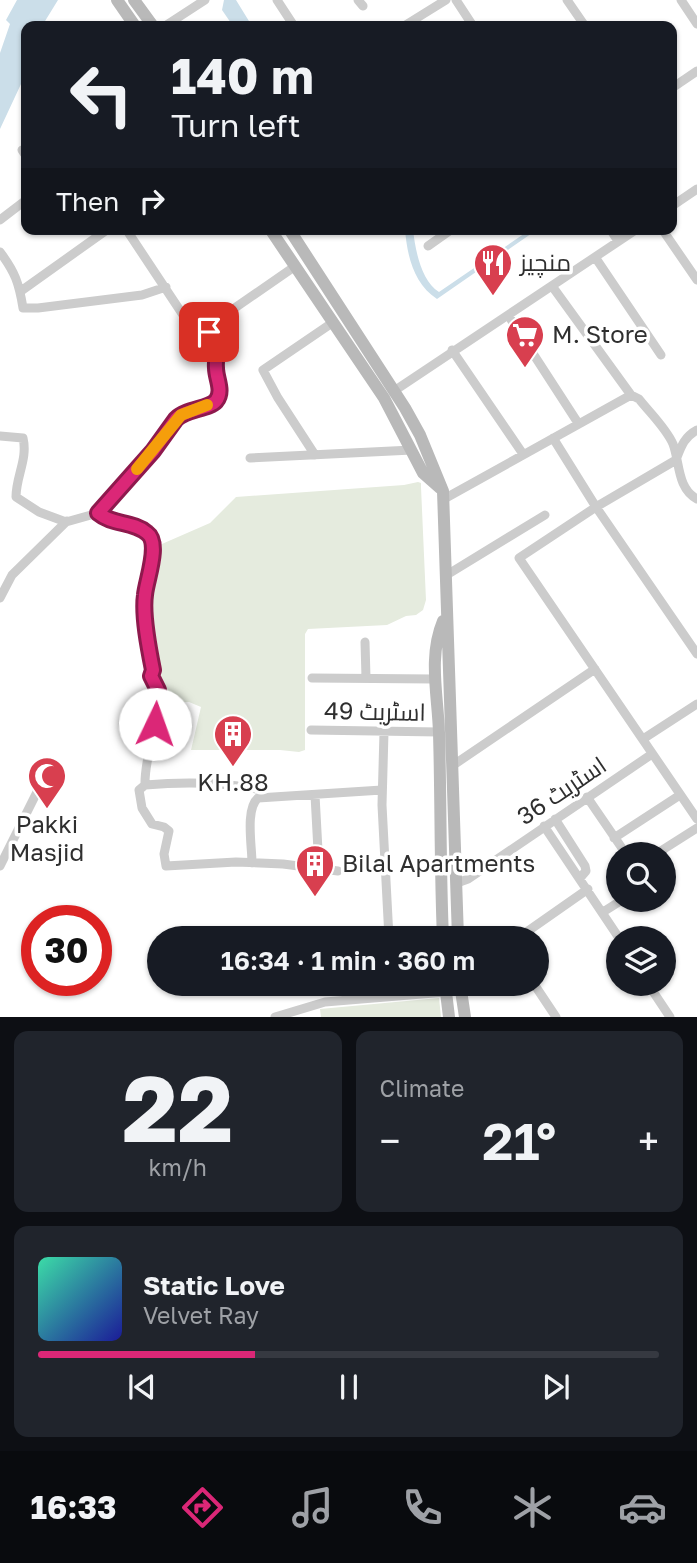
<!DOCTYPE html>
<meta charset="utf-8">
<style>
body{margin:0;font-family:"Golos Text",Cairo,sans-serif;background:#20242c;color:#f1f3f6;height:100vh;display:flex;flex-direction:column;font-size:26px;white-space:nowrap}
*{box-sizing:border-box;margin:0}
p{font-size:23px;color:#9ea1a6}
.icon{flex:none;width:38px;height:38px;fill:none;stroke:currentColor;stroke-width:2;stroke-linecap:round;stroke-linejoin:round}
.map{position:relative;height:1017px;overflow:hidden}
.side{display:flex;flex-direction:column;gap:14px;padding:14px;background:#0d0f14;flex:1}
.side>*{flex:none}
.guide{position:absolute;left:21px;top:21px;width:656px;height:214px;border-radius:14px;box-shadow:0 2px 5px #0004;background:#171b24;color:#f1f3f6;overflow:hidden}
.fabs{position:absolute;left:606px;top:842px;display:grid;gap:14px}
.fabs a{display:grid;place-items:center;width:70px;height:70px;border-radius:50%;background:#171b24;box-shadow:0 2px 5px #0004;font-size:35px}
.speed{position:absolute;left:21px;top:905px;display:flex;gap:14px;font-size:35px;font-weight:700;text-align:center}
.speed>*{display:grid;place-content:center;width:91px;height:91px;border-radius:50%;background:#171b24;box-shadow:0 2px 5px #0004;line-height:1}
.speed .limit{border:10px solid #d22;background:#fff;color:#111}
.pin{position:absolute;display:grid;place-items:center;width:60px;height:60px;color:#fff;margin:-30px;border-radius:14px;box-shadow:0 4px 10px #0006}
.me{position:absolute;width:77px;margin:-38px;rotate:3deg;stroke-linejoin:round;filter:drop-shadow(0 0 5px #0008)}
.turn{display:flex;align-items:center;gap:24px;height:147px;padding:0 35px;font-size:32px}
.turn .icon{width:91px;height:91px;stroke-width:2.5}
.turn b{display:block;font-size:49px;line-height:60px}
.then{display:flex;align-items:center;height:66px;padding:0 35px;background:#0003;gap:14px;font-size:26px}
.big{font-size:52px;font-weight:600;line-height:1.1}
.side .tile{flex:1;display:flex;flex-direction:column;justify-content:center;gap:10px;min-width:0;padding:0 24px;border-radius:14px;background:#20242c}
.side .dial{align-items:center;gap:0}
.dial b{font-size:91px;line-height:1}
.song{display:flex;align-items:center;gap:21px}
.cover{width:84px;height:84px;border-radius:10px;background:linear-gradient(135deg,hsl(160 70% 55%),hsl(240 70% 35%))}
.played{height:7px;border-radius:4px;background:linear-gradient(90deg,#db2777 35%,#363941 35%)}
.keys{display:flex;justify-content:space-around;direction:ltr}
.heat{display:flex;justify-content:space-between;align-items:center;font-size:38px;direction:ltr}
.side .tiles{flex:1;display:grid;gap:14px;grid-template-columns:1fr 1fr}
.tile:last-child{grid-column:span 2}
.trip{position:absolute;left:147px;top:926px;width:402px;height:70px;border-radius:35px;background:#171b24;box-shadow:0 2px 5px #0004;font-weight:600;line-height:70px;text-align:center}
.tab-bar{display:flex;height:112px;justify-content:space-around;align-items:center;background:#090b0e;color:#9ea1a6}
.tab-bar .icon{width:49px;height:49px}
.tab-bar .selected{color:#db2777}
.tab-bar b{font-size:32px;color:#f1f3f6}
.map>svg:first-child{display:block}
.green{fill:#e5ebde}
.water{fill:#cbdee9}
.lines{fill:none;stroke-linecap:round;stroke-linejoin:round}
.street{stroke:#ccc;stroke-width:9}
.secondary{stroke:#b9b9b9;stroke-width:12}
.route-casing{stroke:#8e194d;stroke-width:18}
.route{stroke:#db2777;stroke-width:12}
.slow{stroke:#f59e0b;stroke-width:12}
.labels{text-anchor:middle;stroke-width:7;stroke-linejoin:round;paint-order:stroke}
.poi-label{font-size:24px;fill:#2f2f2f;stroke:#fff;text-anchor:start}
.street-label{font-size:24px;fill:#2f2f2f;stroke:#fff}
</style>
<div class="map">
<svg width="697" height="1017" viewBox="0 0 697 1017">
<rect width="100%" height="100%" fill="#fff"/>
<path class="green" d="M418,482L421,483V487L426,600L423,610L416,615L406,616L387,625L308,629L305,634V750L299,752L280,750H191L201,707L189,702L161,703L150,616L155,547L210,523L236,497L404,485Z
M439,998L441,1017H321L320,1009Z"/>
<path class="water" d="M17,0H58L42,26H26V65L21,84L0,129V53L10,24L6,20Z
M224,0H236L252,26H233L222,10Z
M405,229H413C415,249 421,281 439,292L531,229H538L437,299C414,284 407,256 405,229Z"/>
<g class="lines">
<path class="street" d="M277,0L294,26
M358,0L363,6
M456,0L473,26
M567,0L585,26
M681,0L697,24
M165,26L205,0
M404,26L446,0
M672,88L697,71
M22,150L26,156
M672,206L697,189
M0,220L26,200
M126,229L187,321L200,327L213,323L294,267
M610,229L618,241
M662,229L697,280
M428,246L452,229
M0,252C15,272 19,283 23,308H38L142,295L166,287
M595,257L661,355
M552,286L631,395L639,399C650,413 666,428 673,444C680,463 677,488 697,499
M21,291L108,229
M508,315L578,423
M452,350L523,454
M394,391L637,229
M697,430C684,437 681,447 676,460L596,507L519,558L697,819
M0,436L23,438C28,459 16,476 16,497L39,512L66,522L98,513L153,451L176,419C186,409 208,409 215,401C224,392 216,380 215,369C215,360 219,351 216,342C213,334 207,331 200,327
M553,438L596,507L697,654
M315,455L278,398L263,370L332,323
M250,458L412,450
M444,499L631,395
M98,513C112,525 133,521 147,533C161,544 146,581 145,595C143,614 149,651 153,670L151,676C167,709 144,749 145,785L139,790L142,808L152,824L164,827L169,831L164,854L166,866L236,862L283,864L338,871
M445,576L545,515
M0,598L12,575L67,521
M365,642L366,678
M312,678L434,679
M311,730L439,732
M384,732L382,805L389,938
M643,739L697,704
M452,766L595,669
M145,785C182,782 221,782 257,789
M315,795L319,869
M587,797L626,854
M555,819L585,866L586,871L580,878
M544,826L619,938
M614,838L680,795
M656,854L697,828
M252,863C252,846 245,809 258,798L382,790
M0,866L37,792
M457,883L468,879L652,754
M603,912L622,900
M518,938L588,889
M349,984V1000
M390,984L391,987
M534,984L556,1017
M648,984L670,1017
M275,1017L325,1002L446,992"/>
<path class="secondary" d="M117,0L135,26
M134,0L153,26
M270,229L384,398L423,473L440,488
M289,229L405,408L420,435L443,491L458,938
M443,621C428,657 438,696 439,733C441,801 440,870 443,938
M445,984L449,1017
M460,984L465,1017"/>
</g>
<g class="lines">
<defs>
<path id="route" d="M155,724L158,690L151,676L153,670C149,650 142,615 145,595C146,581 161,543 147,533C133,521 112,525 98,513L153,451L176,419C186,409 209,409 216,401C224,391 216,379 216,368C215,359 219,350 215,341C214,336 212,335 209,332"/>
</defs>
<use href="#route" class="route-casing"/>
<use href="#route" class="route"/>
<path class="slow" d="M137,469L181,415L207,405"/>
</g>
<defs>
<symbol id="restaurant-pin" viewBox="-11 -11 22 30"><path d="M0 17L-7.5 6A9.5 9.5 0 1 1 7.5 6Z" fill="#d83f4f" stroke="#fff"/><path d="M-5-6h1v4h1v-4h1v4h1v-4h1v5L-1.5 .5V6h-2V.5L-5-1ZM5-6V6H3V1.5H1.5Q1.5-4 5-6Z" fill="#fff"/></symbol>
<symbol id="supermarket-pin" viewBox="-11 -11 22 30"><path d="M0 17L-7.5 6A9.5 9.5 0 1 1 7.5 6Z" fill="#d83f4f" stroke="#fff"/><path d="M-6-5.5h2.5l.6 2H6L4.5 2H-2.5L-4.4-4H-6ZM-1.5 3.2a1.3 1.3 0 1 0 .1 0ZM3 3.2a1.3 1.3 0 1 0 .1 0Z" fill="#fff"/></symbol>
<symbol id="building-pin" viewBox="-11 -11 22 30"><path d="M0 17L-7.5 6A9.5 9.5 0 1 1 7.5 6Z" fill="#d83f4f" stroke="#fff"/><path d="M-4-6H4V6H1V3H-1V6H-4ZM-2.5-4.3h1.7v1.8h-1.7ZM.8-4.3h1.7v1.8H.8ZM-2.5-1h1.7V.8h-1.7ZM.8-1h1.7V.8H.8Z" fill="#fff"/></symbol>
<symbol id="mosque-pin" viewBox="-11 -11 22 30"><path d="M0 17L-7.5 6A9.5 9.5 0 1 1 7.5 6Z" fill="#d83f4f" stroke="#fff"/><path d="M3.5-4.9A6 6 0 1 0 3.5 4.9A5 5 0 1 1 3.5-4.9Z" fill="#fff"/></symbol>
</defs>
<g fill-rule="evenodd">
<use href="#restaurant-pin" x="471" y="241" width="44" height="60"/>
<use href="#supermarket-pin" x="503" y="313" width="44" height="60"/>
<use href="#building-pin" x="211" y="712" width="44" height="60"/>
<use href="#mosque-pin" x="25" y="754" width="44" height="60"/>
<use href="#building-pin" x="293" y="842" width="44" height="60"/>
</g>
<g class="labels">
<g class="poi-label">
<text x="520" y="271">منچیز</text>
<text x="552" y="343">M. Store</text>
<text x="233" y="791" text-anchor="middle">KH.88</text>
<text x="47" y="833" text-anchor="middle">Pakki<tspan x="47" dy="28">Masjid</tspan></text>
<text x="342" y="872">Bilal Apartments</text>
</g>
<g class="street-label">
<text transform="translate(375 712) rotate(1)" y="8">اسٹریٹ 49</text>
<text transform="translate(562 791) rotate(-34)" y="8">اسٹریٹ 36</text>
</g>
</g>
</svg>
<div class="fabs">
<a><svg class="icon" aria-label="search" viewBox="0 0 24 24"><circle cx="10" cy="10" r="6"/><path d="M15 15l6 6"/></svg></a>
<a><svg class="icon" aria-label="layers" viewBox="0 0 24 24"><path d="M12 4l9 5-9 5-9-5zM3 14l9 5 9-5"/></svg></a>
</div>
<div class="speed"><div class="limit">30</div></div>
<div class="pin" style="left:209px;top:332px;background:#d93025"><svg class="icon" aria-label="arrive" viewBox="0 0 24 24"><path d="M6 21V4h12l-3 4 3 4H6"/></svg></div>
<svg class="me" style="left:155px;top:724px" viewBox="-20 -20 40 40"><circle r="19" fill="#fff"/><path d="M0-13L10 11 0 6-10 11z" fill="#db2777"/></svg>
<div class="trip">16:34 · 1 min · 360 m</div>
<div class="guide">
<div class="turn"><svg class="icon" aria-label="left" viewBox="0 0 24 24"><path d="M17 20v-9H6M10 6l-5 5 5 5"/></svg><div><b>140 m</b>Turn left</div></div>
<div class="then">Then<svg class="icon" aria-label="right" viewBox="0 0 24 24"><path d="M7 20v-9h11M14 6l5 5-5 5"/></svg></div>
</div>
</div>
<section class="side">
<div class="tiles">
<div class="tile dial"><b>22</b><p>km/h</p></div>
<div class="tile"><p>Climate</p>
<div class="heat"><a>−</a><b class="big">21°</b><a>+</a></div>
</div>
<div class="tile">
<div class="song"><i class="cover"></i><div><b>Static Love</b><p>Velvet Ray</p></div></div>
<div class="played"></div>
<div class="keys"><svg class="icon" aria-label="previous" viewBox="0 0 24 24"><path d="M18 5L8 12l10 7zM5 5v14"/></svg><svg class="icon" aria-label="pause" viewBox="0 0 24 24"><path d="M8 5v14M16 5v14"/></svg><svg class="icon" aria-label="next" viewBox="0 0 24 24"><path d="M6 5l10 7-10 7zM19 5v14"/></svg></div>
</div>
</div>
</section>
<nav class="tab-bar">
<b>16:33</b>
<svg class="icon selected" aria-label="directions" viewBox="0 0 24 24"><path d="M12 3l9 9-9 9-9-9zM9 14v-3h6M13 9l2 2-2 2"/></svg>
<svg class="icon" aria-label="music" viewBox="0 0 24 24"><path d="M9 18V5l10-2v13"/><circle cx="6" cy="18" r="3"/><circle cx="16" cy="16" r="3"/></svg>
<svg class="icon" aria-label="phone" viewBox="0 0 24 24"><path d="M5 4h4l2 5-3 2q2 4 5 5l2-3 5 2v4C11 20 4 13 5 4z"/></svg>
<svg class="icon" aria-label="climate" viewBox="0 0 24 24"><path d="M12 3v18M4 7l16 10M4 17L20 7"/></svg>
<svg class="icon" aria-label="car" viewBox="0 0 24 24"><path d="M5 17H2v-5l4-1 3-4h7l3 4 3 1v5h-3M9 17h6M6 11h13"/><circle cx="7" cy="17" r="2"/><circle cx="17" cy="17" r="2"/></svg>
</nav>
